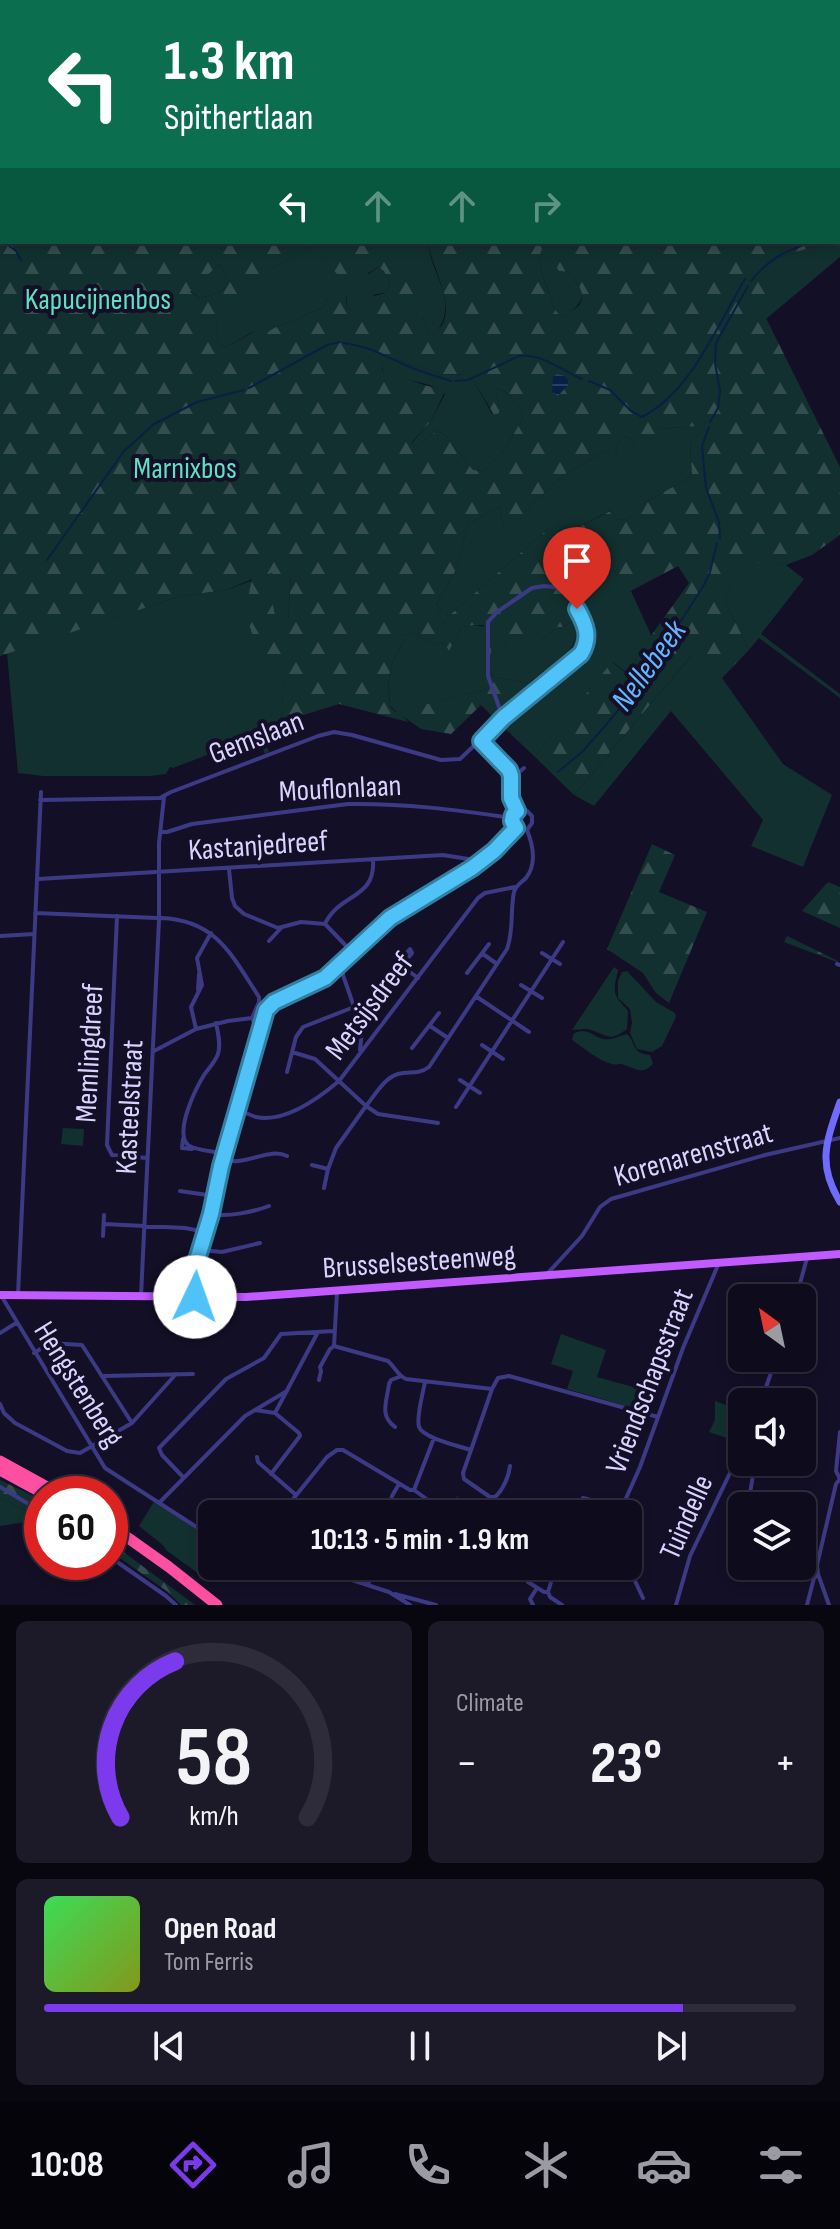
<!DOCTYPE html>
<meta charset="utf-8">
<style>
body{margin:0;font-family:"Sofia Sans Condensed",sans-serif;background:#1c1929;color:#f1f3f6;height:100vh;display:flex;flex-direction:column;font-size:30px;white-space:nowrap}
*{box-sizing:border-box;margin:0}
p{font-size:26px;color:#9b9ba3}
.icon{flex:none;width:44px;height:44px;fill:none;stroke:currentColor;stroke-width:2;stroke-linecap:round;stroke-linejoin:round}
.map{position:relative;height:1605px;overflow:hidden}
.drawer{display:flex;flex-direction:column;gap:16px;padding:16px;background:#08060f;flex:1}
.drawer>*{flex:none}
.hud{position:absolute;left:0px;top:0px;width:840px;height:244px;box-shadow:0 4px 12px #0003,0 0 0 2px #2e2b3b;background:#0b6e4f;color:#fff;overflow:hidden}
.needle{width:52px;rotate:327deg}
.buttons{position:absolute;left:728px;top:1284px;display:grid;gap:16px}
.buttons a{display:grid;place-items:center;width:88px;height:88px;border-radius:12px;background:#0e0b1c;box-shadow:0 4px 12px #0003,0 0 0 2px #2e2b3b;font-size:40px}
.speed{position:absolute;left:24px;top:1476px;display:flex;gap:16px;font-size:40px;font-weight:700;text-align:center}
.speed>*{display:grid;place-content:center;width:104px;height:104px;border-radius:50%;background:#0e0b1c;box-shadow:0 4px 12px #0003,0 0 0 2px #2e2b3b;line-height:1}
.speed .limit{border:12px solid #d22;background:#fff;color:#111}
.pin{position:absolute;display:grid;place-items:center;width:68px;height:68px;color:#fff;margin:-82px -34px;border-radius:50% 50% 50% 0;rotate:-45deg;box-shadow:0 0 8px #0007}
.pin .icon{rotate:45deg}
.me{position:absolute;width:88px;margin:-44px;rotate:3deg;stroke-linejoin:round;filter:drop-shadow(0 0 6px #0008)}
.turn{display:flex;align-items:center;gap:28px;height:168px;padding:0 32px;font-size:36px}
.turn .icon{width:104px;height:104px;stroke-width:2.5}
.turn b{display:block;font-size:56px;line-height:68px}
.lanes{display:flex;align-items:center;height:76px;padding:0 32px;background:#0003;justify-content:center;gap:40px;direction:ltr}
.lanes .off{opacity:.35}
.big{font-size:60px;font-weight:700;line-height:1.1}
.drawer .tile{flex:1;display:flex;flex-direction:column;justify-content:center;gap:12px;min-width:0;padding:0 28px;border-radius:12px;background:#1c1929}
.drawer .dial{align-items:center;gap:0}
.dial svg{height:208px;overflow:visible;fill:none;stroke:#2e2b3b;stroke-width:7;stroke-linecap:round;text-anchor:middle}
.dial text{fill:#f1f3f6;stroke:none}
.song{display:flex;align-items:center;gap:24px}
.cover{width:96px;height:96px;border-radius:12px;background:linear-gradient(135deg,hsl(130 70% 55%),hsl(70 70% 35%))}
.played{height:8px;border-radius:4px;background:linear-gradient(90deg,#7c3aed 85%,#2e2b3b 85%)}
.keys{display:flex;justify-content:space-around;direction:ltr}
.heat{display:flex;justify-content:space-between;align-items:center;font-size:44px;direction:ltr}
.drawer .tiles{flex:1;display:grid;gap:16px;grid-template-columns:1fr 1fr}
.tile:last-child{grid-column:span 2}
.trip{position:absolute;left:198px;top:1500px;width:444px;height:80px;border-radius:12px;background:#0e0b1c;box-shadow:0 4px 12px #0003,0 0 0 2px #2e2b3b;font-weight:700;line-height:80px;text-align:center}
.tab-bar{display:flex;height:128px;justify-content:space-around;align-items:center;background:#06040b;color:#9b9ba3}
.tab-bar .icon{width:56px;height:56px}
.tab-bar .on{color:#7c3aed}
.tab-bar b{font-size:36px;color:#f1f3f6}
.map>svg:first-child{display:block}
.green{fill:#12302f}
.forest{fill:url(#forest-firs);fill-rule:evenodd}
.water{fill:url(#water-rules)}
.lines{fill:none;stroke-linecap:round;stroke-linejoin:round}
.stream{stroke:#0a1f44;stroke-width:2}
.street{stroke:#3d3a85;stroke-width:4}
.secondary{stroke:#6f6bff;stroke-width:7}
.primary{stroke:#c25bff;stroke-width:8}
.highway{stroke:#ff4fa3;stroke-width:11}
.route-casing{stroke:#337fa1;stroke-width:20}
.route{stroke:#4fc3f7;stroke-width:14}
.labels{text-anchor:middle;stroke-width:8;stroke-linejoin:round;paint-order:stroke}
.park-label{font-size:30px;fill:#5fe0c0;stroke:#130f26}
.street-label{font-size:30px;fill:#d9d4ff;stroke:#130f26}
.water-label{font-size:32px;font-style:italic;fill:#62b6ff;stroke:#130f26}
</style>
<div class="map">
<svg width="840" height="1605" viewBox="0 0 840 1605">
<defs>
<pattern id="forest-firs" width="22" height="20" patternUnits="userSpaceOnUse" patternTransform="scale(2)"><rect width="22" height="20" fill="#12302f"/><path d="M5 1l3.5 6h-7zM16 11l3.5 6h-7z" fill="#344d4e"/></pattern>
<pattern id="water-rules" width="6" height="5" patternUnits="userSpaceOnUse" patternTransform="scale(2)"><rect width="6" height="5" fill="#0a1f44"/><path d="M0 2.5h6" fill="none" stroke="#2d3f60"/></pattern>
</defs>
<rect width="100%" height="100%" fill="#130f26"/>
<path class="green" d="M840,225V257L766,319L761,309L759,272L777,258L829,242H838V228Z
M322,242H361L343,246L325,261L369,274L378,267L384,271L390,285L386,293L376,294L351,310L347,308V297L328,298L322,308L274,328L263,337L260,335L261,332H252L227,347L220,344C196,300 291,257 322,242Z
M401,242H428C430,275 461,301 435,334L430,335L397,252Z
M542,248L559,271L569,272C587,295 587,300 564,317C553,311 554,306 550,295C545,279 535,265 542,248Z
M219,264L228,277V283L223,290L215,294L200,298L190,291Z
M386,358H392L444,375L466,374L475,383L492,414L500,406L495,391L498,388C510,393 521,406 523,418L503,452L484,471L473,470L445,435L438,431C428,435 424,444 413,446L412,443L431,421L445,394C434,381 400,381 384,374C381,367 381,363 386,358Z
M699,426L703,429L690,443L692,476L641,505L644,510L624,520L617,519L611,510L557,539L549,528L452,613L444,623L436,618L441,609L436,605L456,570L468,524L499,507L503,524L500,541L531,505L565,474L605,451L619,458L615,449L622,436L633,439L635,447L657,429Z
M740,561L786,565L804,579L761,634L840,694V698L759,638L749,650L725,601Z
M615,571L625,593L631,591L652,637L635,658L638,671L632,677L613,662L535,757L500,724C512,713 525,701 538,690C566,666 610,651 577,609L581,605L569,588L583,580Z
M272,573L291,576L281,722L262,733L269,752L265,754L257,736L173,768L170,767L166,774L150,776H43L18,773L7,653L181,596L226,590Z
M576,619H580C577,627 576,637 573,644C568,658 540,673 529,683L493,677L491,670V641L493,637H501L507,644L538,642L558,627H563Z
M474,625L486,627L487,689L397,712L390,706C388,678 387,666 404,642L394,636L414,633L436,645L444,643L449,651L462,627Z
M692,655L722,678L783,764L832,795L803,867L751,846L763,820L671,711L594,806L574,795Z
M614,967L618,970C613,994 612,993 628,1011L627,1029C609,1042 610,1036 591,1030C585,1028 577,1030 572,1030Z
M627,971L656,1002L675,1013L676,1017L662,1046L652,1052L637,1049L630,1033L632,1023L630,1009L618,998V981L622,972Z
M581,1031C591,1031 592,1035 600,1038C610,1042 618,1036 627,1034C637,1044 631,1053 650,1055L653,1064C642,1075 637,1069 624,1065C615,1062 621,1066 612,1064C597,1060 584,1048 572,1040L574,1033Z
M63,1128L84,1129L83,1146L61,1144Z
M561,1334L606,1350L597,1377L644,1390V1394L648,1395L644,1411L567,1389L573,1371L551,1364Z
M715,1401L742,1411V1443L709,1432L715,1420Z
M457,1496L476,1514H448Z
M0,1497L27,1512L26,1522L0,1526Z
M155,1500L212,1539V1566H217L210,1582L166,1550L164,1546L139,1526Z"/>
<path class="forest" d="M0,0H503L501,2H2V242H322C291,257 197,300 220,344L227,347L262,327L263,328L261,332V337L274,328L322,308L333,290H340L346,295L347,308L351,310L357,300L386,293L390,285L384,271L378,267L354,282C340,279 333,271 325,260L343,245L361,242H401L398,252L430,335C466,318 430,267 428,242H829L777,258L759,272L775,279L784,289L762,307V310L840,467V535L812,555L786,565L740,562L725,601L749,650L722,678L691,656L574,795L535,757L612,662L631,677L638,671L635,658L689,583L678,566L625,594L615,571L583,580L569,587L581,605L577,609C610,652 566,667 537,690C525,701 512,713 500,724L481,705L451,734L421,729L404,717L408,722L339,704L281,722L284,672L267,682L245,611L252,579L226,590L181,596L0,656ZM542,249L559,271L569,272C575,280 587,293 580,304C577,309 569,311 564,317C553,311 554,306 550,295C545,280 535,265 542,249ZM219,264L228,277V283L223,290L215,294L200,298L190,292ZM386,358H392L444,375L466,374L475,383L494,415L499,413L500,406L495,391L498,388C510,393 521,406 523,418L503,452L484,471L473,470L445,435L438,431C428,435 424,444 413,446L412,442L431,421L445,391L440,388C428,387 418,383 407,379C395,376 372,377 386,358ZM699,426L702,430L690,443L692,476L641,505L643,510L624,520L617,519L612,510L557,539L549,528L452,613L444,623L436,618L441,609L436,605L456,570L468,524L499,507L503,524L499,543L531,505L565,474L605,451L613,462L619,458L615,449L622,436L633,439L635,447L649,446L657,429ZM272,573L277,582L291,577L288,619H276L266,575ZM576,619L580,620L573,646L561,659L529,683L493,677L491,670V641L494,637H501L507,644L521,645L538,642L558,627H563ZM474,625H483L487,630L485,679L487,689L396,712L390,707C387,679 388,664 404,642L396,636L414,633L436,645L444,643L449,651L462,627Z
M652,844L675,855L659,892L707,912L669,1003L656,993L643,973L607,949Z
M828,882L840,887V928L802,911Z
M787,936L838,961L837,962L784,942Z
M0,1480L42,1500V1518L38,1516L26,1522L27,1512L0,1497Z
M110,1542L195,1605H181L168,1592L110,1551Z"/>
<path class="water" d="M557,374L565,376L568,380V385L558,396L552,392L553,377Z"/>
<g class="lines">
<path class="stream" d="M117,1L118,2
M838,224L840,221
M0,238L2,240
M4,242L16,251L21,260
M751,281C772,256 782,253 812,242
M343,343C369,346 380,354 403,364C419,371 435,376 451,381
M455,381L468,380L519,356C542,353 562,371 582,379
M589,381L610,390L631,411L642,417C692,391 716,327 745,279
M249,388L327,345L340,342
M710,422L718,408L720,391L715,363L716,343L748,286
M709,427L702,446L706,488L719,522L720,539
M47,560L124,451L154,424L197,402L244,390
M558,772L582,752L612,718L650,669L704,585L710,572L717,543"/>
<path class="street" d="M501,2L502,0
M700,2L701,0
M838,43L840,41
M838,104L840,105
M481,741L510,773V793L517,811
M511,779L524,768
M40,800L160,798L171,792L318,736L334,732L352,735L441,760L460,759L503,718L581,654C595,630 577,609 565,588L544,586L532,588L497,612L488,622V676L503,718
M517,811L526,810L532,816V823L527,830
M160,832H167L192,824L348,804C403,803 457,810 512,818
M229,869L232,898L235,906L244,914L278,928L301,922L325,924L352,952
M38,879L443,855L481,861
M35,913L157,918
M117,916L107,1145L112,1155L147,1158
M159,916V843L164,797
M161,918C217,920 232,956 259,997V1002L252,1018L256,1027L260,1030
M325,924C340,892 376,900 373,859
M0,936L34,934
M269,941L281,928
M410,949L412,953L392,978H390L388,975Z
M542,953L560,964
M483,954L497,964
M343,962V975L362,1030L360,1050
M837,964L840,965
M402,966L418,978
M467,973L489,944
M521,985L542,998
M198,990L199,974
M477,997L529,1032
M216,1023C218,1033 221,1044 218,1054C215,1062 209,1068 204,1075C196,1088 174,1132 188,1145C196,1151 215,1151 225,1154
M430,1026L448,1038
M196,1029L191,1007L202,985L197,958L211,933
M482,1045L503,1059
M412,1048L439,1013
M154,1051L196,1029L228,1021L252,1018
M292,1052L315,1059L366,1106C375,1095 384,1078 398,1074C410,1071 418,1075 429,1067L507,949C514,930 510,911 514,892C516,885 521,883 526,878C537,864 533,845 527,830
M287,1072L296,1037L303,1027L354,1007
M460,1080L480,1093
M456,1107L563,942
M238,1110C244,1112 250,1115 256,1117C285,1123 319,1098 339,1081L478,898L485,893L515,887
M183,1139L182,1148L192,1149
M223,1160C247,1166 269,1147 287,1156
M312,1165L328,1169
M324,1188L328,1169L336,1148L366,1106L378,1114L438,1123
M180,1191L214,1196
M211,1214C229,1217 253,1212 269,1206
M104,1224L185,1228L206,1232
M103,1236L104,1215
M201,1250L222,1252L260,1243
M547,1274L582,1236L600,1207L611,1199L765,1155L840,1138
M18,1295L41,792
M191,1295L194,1287L197,1260L211,1214L221,1166L266,1010L274,1002L325,978L390,918L472,868L494,851L516,828
M141,1296L159,920
M2,1297L105,1468L212,1537
M796,1298L807,1258
M0,1333L16,1323
M334,1346L388,1361C395,1367 397,1375 406,1379L492,1389L498,1378L509,1376L658,1417
M34,1353L50,1343L82,1345L132,1423
M104,1376L193,1374
M319,1380L321,1371L320,1367L330,1349L334,1346L337,1293
M425,1382C423,1393 416,1417 419,1427C423,1438 459,1446 471,1450L492,1389
M761,1402L776,1358
M0,1404L4,1413L15,1423L67,1451L80,1453L132,1423L176,1374
M255,1410L287,1391
M395,1427C379,1416 387,1401 389,1384L391,1380L399,1377
M840,1432L836,1471L840,1479
M471,1450L463,1473L464,1479L490,1497H495C503,1490 509,1476 510,1466
M257,1457L258,1462L296,1495
M745,1462L752,1468L753,1475L748,1506
M271,1474L300,1436L299,1433L275,1413
M183,1477L162,1455L159,1448L226,1379L264,1358L281,1334L334,1331
M0,1487L42,1512
M414,1490L434,1438
M160,1502L245,1416L255,1410L275,1413L318,1332
M285,1508L292,1514
M389,1509L392,1496L399,1484
M257,1514L260,1512L268,1514
M281,1514L327,1457L337,1450H343L410,1490H414L446,1513
M575,1514L583,1498L637,1512L639,1516L628,1550
M619,1514L640,1467L683,1348L718,1265
M110,1557L166,1596L176,1605
M309,1566L389,1592L410,1605
M614,1566L620,1568L623,1566
M628,1566L643,1598
M818,1574L829,1605
M528,1582L544,1592H548L550,1597L562,1605
M368,1585L374,1566
M548,1592L556,1566
M395,1594L436,1605
M533,1605L530,1599L537,1588
M676,1605L690,1556L742,1448
M807,1605L814,1578L818,1574L817,1565L836,1484L840,1479"/>
<path class="secondary" d="M840,1102C826,1142 817,1164 840,1202"/>
<path class="primary" d="M0,1295L246,1297L840,1254"/>
<path class="highway" d="M0,1461L60,1494
M0,1470L44,1494
M110,1525L169,1567L217,1605"/>
</g>
<g class="lines">
<defs>
<path id="route" d="M195,1297L197,1291L194,1287L197,1260L211,1214L221,1166L266,1010L274,1002L325,978L390,918L472,868L494,851L516,828L512,821L513,815L517,811L511,798V776L509,770L481,741L503,718L581,654C591,637 586,625 577,609"/>
</defs>
<use href="#route" class="route-casing"/>
<use href="#route" class="route"/>
</g>
<g class="labels">
<g class="park-label">
<text x="98" y="309">Kapucijnenbos</text>
<text x="185" y="478">Marnixbos</text>
</g>
<g class="street-label">
<text transform="translate(256 737) rotate(-21)" y="10">Gemslaan</text>
<text transform="translate(340 788) rotate(-3)" y="10">Mouflonlaan</text>
<text transform="translate(258 845) rotate(-4)" y="10">Kastanjedreef</text>
<text transform="translate(369 1006) rotate(-53)" y="10">Metsijsdreef</text>
<text transform="translate(89 1053) rotate(-87)" y="10">Memlingdreef</text>
<text transform="translate(129 1107) rotate(-87)" y="10">Kasteelstraat</text>
<text transform="translate(693 1154) rotate(-16)" y="10">Korenarenstraat</text>
<text transform="translate(419 1261) rotate(-4)" y="10">Brusselsesteenweg</text>
<text transform="translate(649 1381) rotate(-69)" y="10">Vriendschapsstraat</text>
<text transform="translate(79 1384) rotate(58)" y="10">Hengstenberg</text>
<text transform="translate(686 1517) rotate(-66)" y="10">Tuindelle</text>
</g>
<g class="water-label">
<text transform="translate(648 665) rotate(-54)" y="11">Nellebeek</text>
</g>
</g>
</svg>
<div class="buttons">
<a><svg class="needle" viewBox="-14 -14 28 28"><path d="M0-13l5 13h-10z" fill="#e53935"/><path d="M0 13l5-13h-10z" fill="#9b9ba3"/></svg></a>
<a><svg class="icon" aria-label="sound" viewBox="0 0 24 24"><path d="M4 9h4l5-4v14l-5-4H4zM17 9q2 3 0 6"/></svg></a>
<a><svg class="icon" aria-label="layers" viewBox="0 0 24 24"><path d="M12 4l9 5-9 5-9-5zM3 14l9 5 9-5"/></svg></a>
</div>
<div class="speed"><div class="limit">60</div></div>
<div class="pin" style="left:577px;top:609px;background:#d93025"><svg class="icon" aria-label="arrive" viewBox="0 0 24 24"><path d="M6 21V4h12l-3 4 3 4H6"/></svg></div>
<svg class="me" style="left:195px;top:1297px" viewBox="-20 -20 40 40"><circle r="19" fill="#fff"/><path d="M0-13L10 11 0 6-10 11z" fill="#4fc3f7"/></svg>
<div class="trip">10:13 · 5 min · 1.9 km</div>
<div class="hud">
<div class="turn"><svg class="icon" aria-label="left" viewBox="0 0 24 24"><path d="M17 20v-9H6M10 6l-5 5 5 5"/></svg><div><b>1.3 km</b>Spithertlaan</div></div>
<div class="lanes"><svg class="icon" aria-label="left" viewBox="0 0 24 24"><path d="M17 20v-9H6M10 6l-5 5 5 5"/></svg><svg class="icon off" aria-label="ahead" viewBox="0 0 24 24"><path d="M12 20V5M6 11l6-6 6 6"/></svg><svg class="icon off" aria-label="ahead" viewBox="0 0 24 24"><path d="M12 20V5M6 11l6-6 6 6"/></svg><svg class="icon off" aria-label="right" viewBox="0 0 24 24"><path d="M7 20v-9h11M14 6l5 5-5 5"/></svg></div>
</div>
</div>
<section class="drawer">
<div class="tiles">
<div class="tile dial"><svg viewBox="0 0 100 80">
<path d="M14 69A42 42 0 1 1 86 69"/>
<path d="M14 69A42 42 0 0 1 35 9" stroke="#7c3aed"/>
<text x="50" y="56" font-size="32" font-weight="700">58</text>
<text x="50" y="72" font-size="11">km/h</text>
</svg></div>
<div class="tile"><p>Climate</p>
<div class="heat"><a>−</a><b class="big">23°</b><a>+</a></div>
</div>
<div class="tile">
<div class="song"><i class="cover"></i><div><b>Open Road</b><p>Tom Ferris</p></div></div>
<div class="played"></div>
<div class="keys"><svg class="icon" aria-label="previous" viewBox="0 0 24 24"><path d="M18 5L8 12l10 7zM5 5v14"/></svg><svg class="icon" aria-label="pause" viewBox="0 0 24 24"><path d="M8 5v14M16 5v14"/></svg><svg class="icon" aria-label="next" viewBox="0 0 24 24"><path d="M6 5l10 7-10 7zM19 5v14"/></svg></div>
</div>
</div>
</section>
<nav class="tab-bar">
<b>10:08</b>
<svg class="icon on" aria-label="directions" viewBox="0 0 24 24"><path d="M12 3l9 9-9 9-9-9zM9 14v-3h6M13 9l2 2-2 2"/></svg>
<svg class="icon" aria-label="music" viewBox="0 0 24 24"><path d="M9 18V5l10-2v13"/><circle cx="6" cy="18" r="3"/><circle cx="16" cy="16" r="3"/></svg>
<svg class="icon" aria-label="phone" viewBox="0 0 24 24"><path d="M5 4h4l2 5-3 2q2 4 5 5l2-3 5 2v4C11 20 4 13 5 4z"/></svg>
<svg class="icon" aria-label="climate" viewBox="0 0 24 24"><path d="M12 3v18M4 7l16 10M4 17L20 7"/></svg>
<svg class="icon" aria-label="car" viewBox="0 0 24 24"><path d="M5 17H2v-5l4-1 3-4h7l3 4 3 1v5h-3M9 17h6M6 11h13"/><circle cx="7" cy="17" r="2"/><circle cx="17" cy="17" r="2"/></svg>
<svg class="icon" aria-label="filters" viewBox="0 0 24 24"><path d="M4 7h16M4 17h16"/><circle cx="9" cy="7" r="2"/><circle cx="15" cy="17" r="2"/></svg>
</nav>
